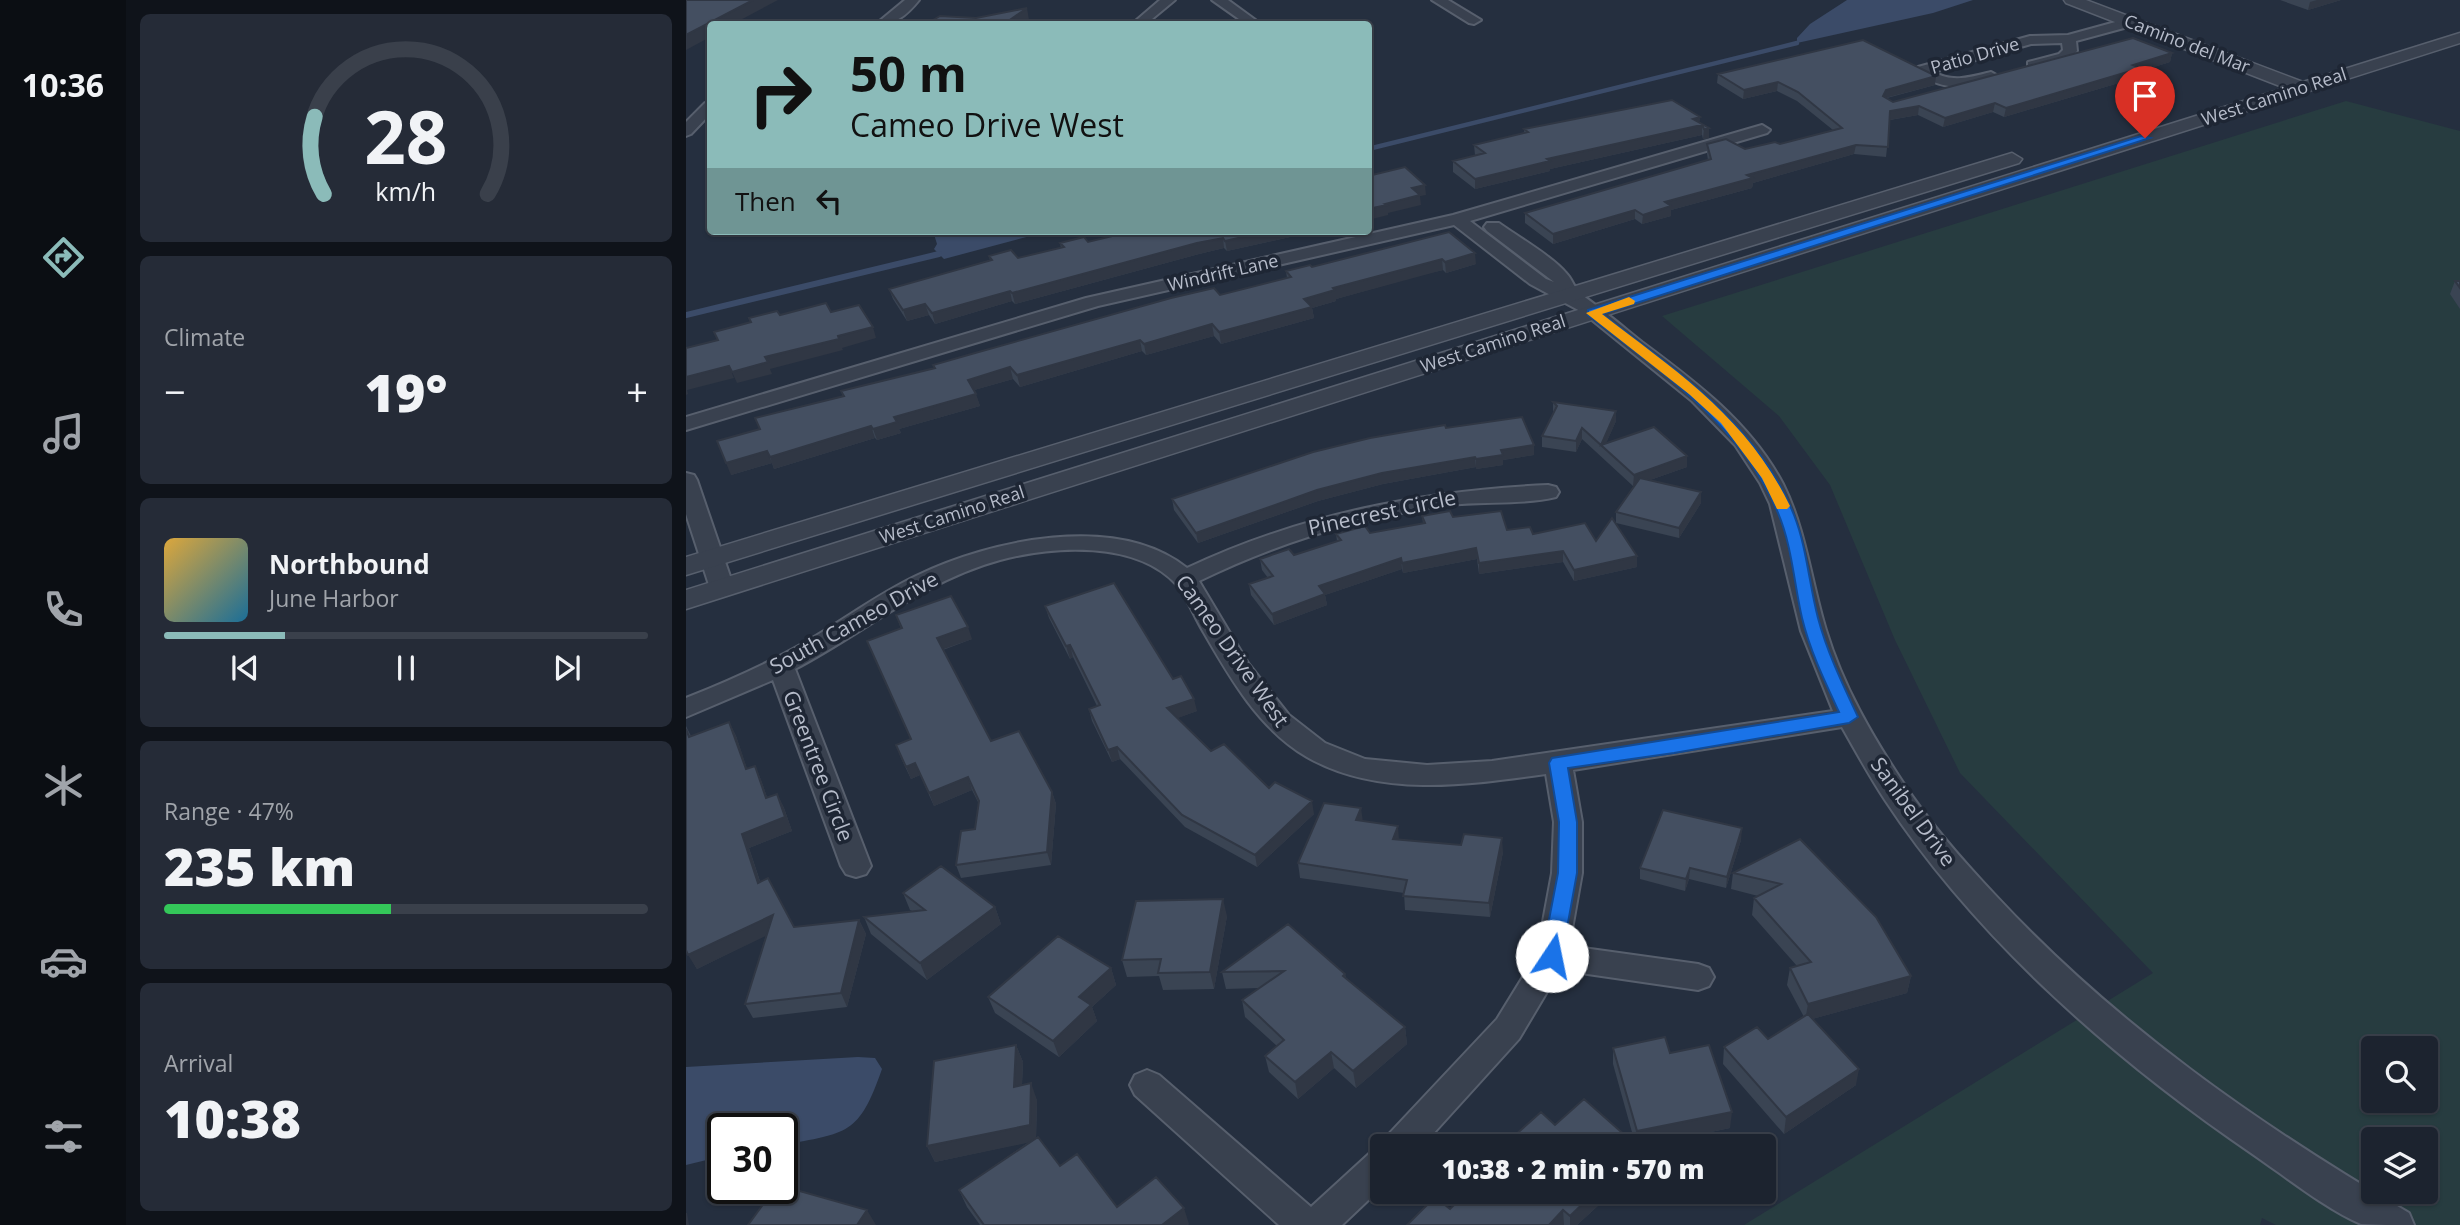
<!DOCTYPE html>
<meta charset="utf-8">
<style>
body{margin:0;font-family:"Open Sans",sans-serif;background:#252b37;color:#f1f3f6;height:100vh;display:flex;flex-direction:column;font-size:26px;white-space:nowrap}
*{box-sizing:border-box;margin:0}
p{font-size:23px;color:#a0a4aa}
.icon{flex:none;width:38px;height:38px;fill:none;stroke:currentColor;stroke-width:2;stroke-linecap:round;stroke-linejoin:round}
.map{position:relative;flex:1;overflow:hidden}
.drawer{display:flex;flex-direction:column;gap:14px;padding:14px;background:#0f131a;width:560px}
.drawer>*{flex:none}
.hud{position:absolute;left:21px;top:21px;width:665px;height:214px;border-radius:7px;box-shadow:0 2px 5px #0004,0 0 0 2px #3a404b;background:#8bbbb9;color:#111;overflow:hidden}
.fabs{position:absolute;left:1675px;top:1036px;display:grid;gap:14px}
.fabs a{display:grid;place-items:center;width:77px;height:77px;border-radius:7px;background:#1c232f;box-shadow:0 2px 5px #0004,0 0 0 2px #3a404b;font-size:35px}
.speed{position:absolute;left:21px;top:1113px;display:flex;gap:14px;font-size:35px;font-weight:700;text-align:center}
.speed>*{display:grid;place-content:center;width:91px;height:91px;border-radius:50%;background:#1c232f;box-shadow:0 2px 5px #0004,0 0 0 2px #3a404b;line-height:1}
.speed .limit{border:4px solid #111;border-radius:10px;background:#fff;color:#111}
.pin{position:absolute;display:grid;place-items:center;width:60px;height:60px;color:#fff;margin:-72px -30px;border-radius:50% 50% 50% 0;rotate:-45deg;box-shadow:0 0 7px #0007}
.pin .icon{rotate:45deg}
.me{position:absolute;width:77px;margin:-38px;rotate:11deg;stroke-linejoin:round;filter:drop-shadow(0 0 5px #0008)}
.turn{display:flex;align-items:center;gap:24px;height:147px;padding:0 28px;font-size:32px}
.turn .icon{width:91px;height:91px;stroke-width:2.5}
.turn b{display:block;font-size:49px;line-height:60px}
.then{display:flex;align-items:center;height:66px;padding:0 28px;background:#0003;gap:14px;font-size:26px}
.big{font-size:52px;font-weight:800;line-height:1.1}
.drawer .card{flex:1;display:flex;flex-direction:column;justify-content:center;gap:10px;min-width:0;padding:0 24px;border-radius:10px;background:#252b37}
.drawer .dial{align-items:center;gap:0}
.dial svg{height:182px;overflow:visible;fill:none;stroke:#3a404b;stroke-width:7;stroke-linecap:round;text-anchor:middle}
.dial text{fill:#f1f3f6;stroke:none}
.song{display:flex;align-items:center;gap:21px}
.cover{width:84px;height:84px;border-radius:10px;background:linear-gradient(135deg,hsl(40 70% 55%),hsl(200 70% 35%))}
.played{height:7px;border-radius:4px;background:linear-gradient(90deg,#8bbbb9 25%,#3a404b 25%)}
.keys{display:flex;justify-content:space-around;direction:ltr}
.heat{display:flex;justify-content:space-between;align-items:center;font-size:38px;direction:ltr}
.charge{height:10px;border-radius:5px;background:linear-gradient(90deg,#34c759 47%,#3a404b 0)}
.trip{position:absolute;left:684px;top:1134px;width:406px;height:70px;border-radius:7px;background:#1c232f;box-shadow:0 2px 5px #0004,0 0 0 2px #3a404b;font-weight:800;line-height:70px;text-align:center}
main{display:flex;flex:1;min-height:0}
.menu{display:flex;flex-direction:column;width:126px;justify-content:space-around;align-items:center;background:#0b0e13;color:#a0a4aa}
.menu .icon{width:49px;height:49px}
.menu .current{color:#8bbbb9}
.menu b{font-size:32px;color:#f1f3f6}
.map>svg:first-child{display:block}
.green{fill:#273c40;fill-rule:evenodd}
.water{fill:#3b4b68}
.lines{fill:none;stroke-linecap:round;stroke-linejoin:round}
.stream-far1{stroke:#3b4b68;stroke-width:4.5}
.stream{stroke:#3b4b68;stroke-width:6}
.minor-casing{stroke:#575f6d;stroke-width:4}
.tertiary-casing{stroke:#575f6d;stroke-width:3}
.minor{fill:#39414f;fill-rule:evenodd}
.tertiary{fill:#39414f;fill-rule:evenodd}
.wall{fill:#3a4453}
.shaded-wall{fill:#303744}
.building{fill:#444f61;stroke:#303744;stroke-width:2}
.route{fill:#1a73e8;stroke:#114b97;stroke-width:2}
.slow{fill:#f59e0b}
.labels{text-anchor:middle;stroke-width:7;stroke-linejoin:round;paint-order:stroke}
.far-street-label{font-size:18px;fill:#b6bcca;stroke:#1e2634}
.street-label{font-size:21px;fill:#b6bcca;stroke:#1e2634}
</style>
<main>
<nav class="menu">
<b>10:36</b>
<svg class="icon current" aria-label="directions" viewBox="0 0 24 24"><path d="M12 3l9 9-9 9-9-9zM9 14v-3h6M13 9l2 2-2 2"/></svg>
<svg class="icon" aria-label="music" viewBox="0 0 24 24"><path d="M9 18V5l10-2v13"/><circle cx="6" cy="18" r="3"/><circle cx="16" cy="16" r="3"/></svg>
<svg class="icon" aria-label="phone" viewBox="0 0 24 24"><path d="M5 4h4l2 5-3 2q2 4 5 5l2-3 5 2v4C11 20 4 13 5 4z"/></svg>
<svg class="icon" aria-label="climate" viewBox="0 0 24 24"><path d="M12 3v18M4 7l16 10M4 17L20 7"/></svg>
<svg class="icon" aria-label="car" viewBox="0 0 24 24"><path d="M5 17H2v-5l4-1 3-4h7l3 4 3 1v5h-3M9 17h6M6 11h13"/><circle cx="7" cy="17" r="2"/><circle cx="17" cy="17" r="2"/></svg>
<svg class="icon" aria-label="filters" viewBox="0 0 24 24"><path d="M4 7h16M4 17h16"/><circle cx="9" cy="7" r="2"/><circle cx="15" cy="17" r="2"/></svg>
</nav>
<section class="drawer">
<div class="card dial"><svg viewBox="0 0 100 80">
<path d="M14 69A42 42 0 1 1 86 69"/>
<path d="M14 69A42 42 0 0 1 10 35" stroke="#8bbbb9"/>
<text x="50" y="56" font-size="32" font-weight="700">28</text>
<text x="50" y="72" font-size="11">km/h</text>
</svg></div>
<div class="card"><p>Climate</p>
<div class="heat"><a>−</a><b class="big">19°</b><a>+</a></div>
</div>
<div class="card">
<div class="song"><i class="cover"></i><div><b>Northbound</b><p>June Harbor</p></div></div>
<div class="played"></div>
<div class="keys"><svg class="icon" aria-label="previous" viewBox="0 0 24 24"><path d="M18 5L8 12l10 7zM5 5v14"/></svg><svg class="icon" aria-label="pause" viewBox="0 0 24 24"><path d="M8 5v14M16 5v14"/></svg><svg class="icon" aria-label="next" viewBox="0 0 24 24"><path d="M6 5l10 7-10 7zM19 5v14"/></svg></div>
</div>
<div class="card"><p>Range · 47%</p><b class="big">235 km</b><div class="charge"></div></div>
<div class="card"><p>Arrival</p><b class="big">10:38</b></div>
</section>
<div class="map">
<svg width="1774" height="1225" viewBox="0 0 1774 1225">
<rect width="100%" height="100%" fill="#252f3f"/>
<path class="green" d="M1660,101L1774,131V1225H1590L1576,1218L1574,1225H1058L1467,973L1274,773L1209,640L1144,485L1093,416L976,316ZM1687,1048H1740V1101H1687ZM1687,1139H1740V1192H1687Z"/>
<path class="water" d="M1161,0H1287L1247,13L1111,43V38L1124,24Z
M363,231L258,259L248,249L251,244L247,231Z
M172,1057L189,1058L196,1069C173,1135 162,1133 96,1145V1129H37V1156L0,1165V1067Z"/>
<g class="lines">
<path class="stream-far1" d="M682,149L1111,43"/>
<path class="stream" d="M0,315L253,254"/>
<defs>
<path id="minor" d="M219,0H233C220,16 210,24 190,24Z
M474,0H489L460,24H446Z
M526,0H542L575,24H560Z
M746,0H762L795,20L788,24L783,23Z
M1444,18L1449,19V25L1390,41L1391,51L1383,60L1347,69L1342,68V62L1373,54L1377,50L1376,43L1345,44L1248,72C1266,83 1285,77 1305,72L1312,76C1293,93 1247,90 1230,70L1232,67L1344,36L1382,35Z
M24,101V114L5,134L0,136V122L19,103Z
M1076,125L1084,130L1081,133L784,221L860,279L868,282L801,231L798,227L801,223H813C831,236 867,257 880,273C887,280 888,289 896,295C917,310 936,326 956,342C1010,382 1065,423 1097,484C1120,530 1125,581 1140,630C1157,686 1186,736 1218,784C1245,825 1278,862 1311,897C1430,1025 1573,1125 1723,1213L1728,1225C1713,1225 1689,1225 1675,1224C1640,1209 1600,1177 1568,1155C1431,1062 1291,940 1199,800C1184,777 1170,752 1156,727L887,770L896,822V873L883,946L1012,964L1023,968L1028,977L1023,986L1012,990L874,970L833,1039L736,1146H697L702,1135L811,1019L851,954L866,873L868,822L860,774C782,785 693,798 621,757C573,729 544,678 517,631C508,616 502,599 491,585C450,540 367,546 314,560C237,581 178,633 109,669L185,866L180,874L170,877L160,874L155,866L87,680L0,717V698C40,682 79,665 116,644C155,622 190,595 230,576C304,540 431,512 501,568C616,514 735,491 862,485L870,487L873,492L870,497C836,505 798,501 763,505C674,517 593,542 513,581L562,663L603,715L639,743L679,759L741,765L806,761L1147,711L1115,631L1084,504L1074,483L1049,445L1006,401L896,312L844,284L768,225L412,306L0,430V417L400,298L767,215Z
M0,473L8,475L11,480L48,588L44,593L36,596L28,593L24,588L0,514Z
M461,1070L473,1075L625,1207L684,1153L696,1148V1187L656,1225H593L449,1095L444,1085L449,1075Z"/>
<path id="tertiary" d="M1378,0H1400L1617,82L1774,33V43L0,609V590L1599,88L1380,3Z
M1326,153L1336,159L1333,163L0,575V557Z"/>
</defs>
<use href="#minor" class="minor-casing"/>
<use href="#tertiary" class="tertiary-casing"/>
<use href="#minor" class="minor"/>
<use href="#tertiary" class="tertiary"/>
</g>
<path class="wall" d="M1594,0H1655L1622,10Z
M1486,53L1484,62L1455,71L1453,77L1318,117L1307,112L1257,127L1232,115L1204,120L1200,157L1168,154L1067,183L1066,188L985,210V216L956,224L949,219L867,244L839,223V213L1022,160L1021,154V144L1059,149L1094,144L1147,130L1111,101L1091,91L1057,99L1031,83L1032,74L1249,85L1201,98L1207,102Z
M1014,117L1013,122L1023,128V138L1017,139L1016,135L864,169V171L789,189L767,172V161L790,156L789,155L788,145L838,133V129Z
M631,231L541,251L538,248L513,254L329,304L326,301L249,324L243,315L221,321L207,299L203,289L304,260L303,256L332,258L375,248L374,243Z
M763,232L790,264L760,273L757,270L735,275L650,299V301L626,308L628,318L535,344L528,336L460,355L456,351L334,387L327,379L288,390L294,406L213,429L215,433L191,440L189,438L88,469L86,463L45,475L73,429L157,397L155,391L248,368L247,365L601,278L600,271L626,267Z
M1769,281H1774V309L1764,294Z
M867,402L930,411V421L920,443L1001,456V467L964,480L1015,492V503L993,538L930,523V512L948,486H947L896,439L890,452L856,447V436L867,413Z
M760,428L848,455L817,460V465L790,469V467L697,484L632,501L512,543L488,510L486,499Z
M736,516L767,517L821,530L847,534L910,541L951,556V567L888,581L877,562L793,574L791,559L717,573L716,569L639,595L641,605L588,625L565,595L563,584L582,578L576,570L574,559L608,555L651,541L650,534L684,533L737,523Z
M359,606L487,679L511,711L491,718L525,751L583,788L628,814L571,867L499,827L434,759L426,762L406,721L403,709L411,706L387,657L384,659L363,618Z
M210,615L286,639L257,650L305,741L366,792L370,804L365,865L275,878L270,865L289,829L293,804L286,790L248,806L234,775L225,779L215,758L210,745L225,740L181,641L215,629Z
M43,722L50,736L61,769L69,766L75,780L81,797L91,794L98,808L106,831L63,848L74,881L108,927L173,920L180,934L161,1007L67,1018L59,1004L80,935L11,969L0,950V726L5,736Z
M677,821L713,840L817,852L804,917L719,910L718,893L614,878L612,863Z
M1114,839L1225,976L1221,993L1126,1019L1170,1085L1098,1134L1037,1064L1038,1047L1082,1039L1118,1017L1101,985L1104,968L1111,966L1066,915L1068,898L1072,896L1045,889L1047,873Z
M1055,840L1040,888L1003,879L999,891L954,879V868Z
M217,893L309,907L315,924L241,980L185,934L178,917L226,911L224,910Z
M541,916L528,989L477,990L473,976L441,977L436,960Z
M602,924L659,974L660,979L719,1027L721,1044L670,1088L648,1068L612,1099L583,1072L579,1056L591,1046L559,1017L556,1000L573,988L540,989L536,972Z
M425,968L430,985L406,1007L411,1021L373,1057L309,1013L302,997Z
M330,1045L337,1062L336,1085L351,1100L350,1138L374,1166L431,1207L503,1224L501,1225H294L281,1207L273,1190L343,1142L249,1162L241,1146Z
M927,1048L984,1053L1044,1128L958,1146L869,1125L949,1143L927,1064Z
M781,1192H927L891,1225H721L764,1209Z"/>
<path class="shaded-wall" d="M67,0H92L47,24H24V37L0,50V35Z
M1631,0H1655L1622,10L1624,2Z
M341,8L343,20L337,24H318Z
M1486,53L1484,62L1455,71L1453,77L1318,117L1320,108L1447,65Z
M1250,76L1249,85L1199,98L1197,96L1200,90Z
M1092,82L1091,91L1057,99L1058,90Z
M1309,103L1307,112L1257,127L1259,118Z
M1233,106L1232,115L1203,120L1204,111Z
M1014,117L1013,126L1016,125V135L864,169V171L789,189V179Z
M1023,128V138L1017,139L1018,129Z
M1170,145L1168,154L1067,183L1066,188L985,210V216L956,224L957,215L979,202L1061,175Z
M739,185L740,195L734,196L735,205L702,213V215L682,220V209L699,204L726,188Z
M949,210V219L867,244V234Z
M583,231H631L541,251L539,241Z
M537,238L538,248L513,254L329,304L326,293L511,243Z
M789,253L790,264L760,273L759,262Z
M756,259L757,270L650,299V301L626,308L628,318L535,344L533,332L618,299L647,288Z
M324,291L326,301L249,324L246,313Z
M239,304L243,315L221,321L217,310Z
M526,324L528,336L460,355L458,344Z
M187,327L190,338L156,348L157,350L84,369L86,374L51,383L46,372L79,357Z
M454,340L456,351L334,387L331,375Z
M43,366L48,378L1,390L2,394L0,395V377Z
M324,367L327,379L285,391L282,380Z
M290,394L294,406L213,429L215,433L191,440L187,429L208,417Z
M930,411V421L918,448L915,446Z
M185,426L189,438L88,469L84,457Z
M896,428V439L890,452V441Z
M848,445V455L817,460V465L790,469V459L815,450Z
M81,451L86,463L45,475L40,463Z
M1001,456V467L947,486L948,475Z
M789,457L790,467L697,484L632,501L512,543L510,533L631,490L696,473Z
M1015,492V503L993,538V528Z
M790,548L791,559L717,573L716,563Z
M877,551V562L793,574V563Z
M951,556V567L888,581V570Z
M715,558L716,569L639,595L641,605L588,625L586,614L633,586Z
M282,627L286,639L255,650L251,638Z
M384,645L387,657L384,659L380,646Z
M508,699L511,711L484,721L481,708Z
M43,722L50,736L66,783L60,769Z
M431,747L434,759L426,762L422,750Z
M229,763L234,775L225,779L220,767Z
M69,766L75,780L86,812L80,798Z
M282,777L286,790L248,806L243,793Z
M366,792L370,804L365,865L361,852Z
M91,794L98,808L106,831L63,848L79,897L72,883L56,834Z
M626,801L628,814L571,867L569,855Z
M675,808L677,822L670,820Z
M712,826L713,840L707,839Z
M1056,828L1055,840L1040,888L1041,877Z
M816,838L817,852L804,917L803,903Z
M1004,868L1003,879L999,891L1000,879Z
M537,899L541,916L528,989L524,972Z
M309,907L315,924L241,980L234,963Z
M87,915L94,929L11,969L2,955Z
M173,920L180,934L161,1007L155,993Z
M425,968L430,985L406,1007L411,1021L373,1057L367,1041L393,997Z
M1225,976L1221,993L1119,1021L1122,1004Z
M719,1027L721,1044L670,1088L667,1071Z
M330,1045L337,1062L335,1103L328,1087Z
M645,1052L648,1068L612,1099L609,1082Z
M1173,1069L1170,1085L1098,1134L1100,1117Z
M345,1083L351,1100L350,1141L249,1162L241,1146Z
M1046,1112L1044,1128L958,1146H950L951,1131Z
M909,1192H927L891,1225H884V1216Z
M498,1208L503,1224L501,1225H476Z
M181,1210L190,1225H171Z
M877,1210L878,1225H863Z
M0,1213H1L3,1225H0Z"/>
<path class="building" d="M0,0H67L0,35Z
M341,8L318,24H223L228,21L247,20L254,16L290,18Z
M1447,38L1486,53L1447,65L1455,68L1320,108L1309,103L1259,118L1233,106L1204,111L1202,147L1170,145L1061,175L1067,178L979,202L985,206L957,215L949,210L867,234L839,213L1025,159L1021,144L1040,139L1059,149L1089,142L1094,144L1156,128L1112,92L1092,82L1058,90L1032,74L1177,40L1250,76L1200,90L1197,96L1207,102Z
M986,100L1014,117L1007,119L1023,128L1018,129L1016,125L861,159L864,161L789,179L767,161L799,153L788,145L842,132L838,129Z
M719,167L739,185L726,188L734,195L699,204L701,205L682,209V176Z
M447,231H583L539,241L537,238L511,243L326,293L324,291L246,313L239,304L217,310L203,289L306,260L303,256L325,250L332,258L378,247L374,243L398,237L402,242Z
M763,232L789,253L759,262L756,259L734,265L647,288L649,290L618,299L626,307L533,332L526,324L458,344L454,340L331,375L324,367L282,380L290,394L208,417L211,422L187,429L185,426L84,457L81,451L40,463L31,441L74,429L69,418L158,396L155,391L249,368L247,365L282,355L485,298L528,288L534,295L605,277L600,271L624,265L626,267Z
M1769,281H1774V288Z
M140,303L145,312L173,305L187,327L152,336L153,339L79,357L82,362L46,372L43,366L0,377V348L32,340L28,332L65,322L63,318L91,311L94,315Z
M867,402L930,411L915,445L968,427L1001,456L948,475L896,428L890,441L856,436L871,406Z
M836,417L848,445L815,450L817,455L790,459L789,457L696,473L631,490L510,533L486,499L627,452L684,438L759,425L760,428Z
M954,478L1015,492L993,528L930,512Z
M764,511L767,517L815,511L821,530L844,527L847,534L899,523L910,541L926,518L951,556L888,570L877,551L793,563L790,548L716,563L715,558L633,586L639,594L586,614L563,584L587,576L574,559L603,549L608,555L655,540L650,534L679,526L684,533L739,523L736,516Z
M428,583L487,679L495,676L508,699L481,708L525,751L538,744L583,788L589,782L626,801L569,855L496,815L431,747L422,750L403,709L414,705L384,645L380,646L359,606Z
M265,596L282,627L251,638L305,741L333,731L366,792L361,852L270,865L275,831L289,829L293,801L282,777L243,793L229,763L220,767L210,745L225,739L181,641L216,628L210,615Z
M43,722L60,769L69,766L80,798L91,794L99,817L56,834L72,883L82,878L108,927L173,920L155,993L59,1004L87,915L2,955L0,950V729L3,737Z
M638,803L675,808L670,820L712,826L707,839L775,845L778,834L816,838L803,903L717,896L721,880L612,863Z
M977,810L1056,828L1041,877L1004,868L1000,879L954,868Z
M1114,839L1190,917L1225,976L1122,1004L1104,968L1125,962L1068,898L1095,884L1047,873Z
M255,866L309,907L234,963L178,917L239,910L217,893Z
M537,899L524,972L472,973L475,959L436,960L450,901Z
M602,924L659,974L657,976L719,1027L667,1071L645,1052L609,1082L579,1056L598,1040L556,1000L598,971L536,972Z
M372,936L425,968L393,997L405,1005L367,1041L302,997Z
M1122,1014L1173,1069L1100,1117L1038,1047L1071,1027L1082,1039Z
M979,1037L984,1053L1023,1045L1046,1112L951,1131L927,1048Z
M330,1045L328,1087L345,1083L344,1125L241,1146L248,1061Z
M898,1099L950,1145V1146H817L855,1112L869,1125Z
M352,1137L374,1166L391,1154L431,1207L470,1177L498,1208L476,1225H298L273,1190Z
M96,1186L181,1210L171,1225H62L89,1188H96Z
M781,1192H909L884,1216L877,1210L863,1225H721L749,1197L764,1209Z"/>
<path class="route" d="M1455,136L1464,138L916,314C989,370 1072,425 1108,515C1121,548 1123,584 1132,618C1141,652 1157,685 1172,717L1163,723L988,753L882,768L891,822V873L876,956L874,962L866,965L859,962L856,956L872,873L873,822L863,763L866,758L1153,712C1139,682 1124,651 1116,618C1108,583 1106,546 1092,513C1056,425 975,372 902,315V310Z"/>
<path class="slow" d="M943,297L949,301L948,304L916,314C991,372 1061,417 1104,506L1101,509H1091L1076,478L1035,423L1003,394L900,313Z"/>
<g class="labels">
<g class="far-street-label">
<text transform="translate(1501 44) rotate(21)" y="6">Camino del Mar</text>
<text transform="translate(1289 56) rotate(-16)" y="6">Patio Drive</text>
<text transform="translate(1588 97) rotate(-18)" y="6">West Camino Real</text>
<text transform="translate(537 273) rotate(-13)" y="6">Windrift Lane</text>
<text transform="translate(807 344) rotate(-18)" y="6">West Camino Real</text>
<text transform="translate(266 515) rotate(-18)" y="6">West Camino Real</text>
</g>
<g class="street-label">
<text transform="translate(696 513) rotate(-12)" y="7">Pinecrest Circle</text>
<text transform="translate(168 623) rotate(-29)" y="7">South Cameo Drive</text>
<text transform="translate(546 651) rotate(55)" y="7">Cameo Drive West</text>
<text transform="translate(132 766) rotate(69)" y="7">Greentree Circle</text>
<text transform="translate(1227 812) rotate(54)" y="7">Sanibel Drive</text>
</g>
</g>
</svg>
<div class="fabs">
<a><svg class="icon" aria-label="search" viewBox="0 0 24 24"><circle cx="10" cy="10" r="6"/><path d="M15 15l6 6"/></svg></a>
<a><svg class="icon" aria-label="layers" viewBox="0 0 24 24"><path d="M12 4l9 5-9 5-9-5zM3 14l9 5 9-5"/></svg></a>
</div>
<div class="speed"><div class="limit">30</div></div>
<div class="pin" style="left:1459px;top:138px;background:#d93025"><svg class="icon" aria-label="arrive" viewBox="0 0 24 24"><path d="M6 21V4h12l-3 4 3 4H6"/></svg></div>
<svg class="me" style="left:866px;top:956px" viewBox="-20 -20 40 40"><circle r="19" fill="#fff"/><path d="M0-13L10 11 0 6-10 11z" fill="#1a73e8"/></svg>
<div class="trip">10:38 · 2 min · 570 m</div>
<div class="hud">
<div class="turn"><svg class="icon" aria-label="right" viewBox="0 0 24 24"><path d="M7 20v-9h11M14 6l5 5-5 5"/></svg><div><b>50 m</b>Cameo Drive West</div></div>
<div class="then">Then<svg class="icon" aria-label="left" viewBox="0 0 24 24"><path d="M17 20v-9H6M10 6l-5 5 5 5"/></svg></div>
</div>
</div>
</main>
